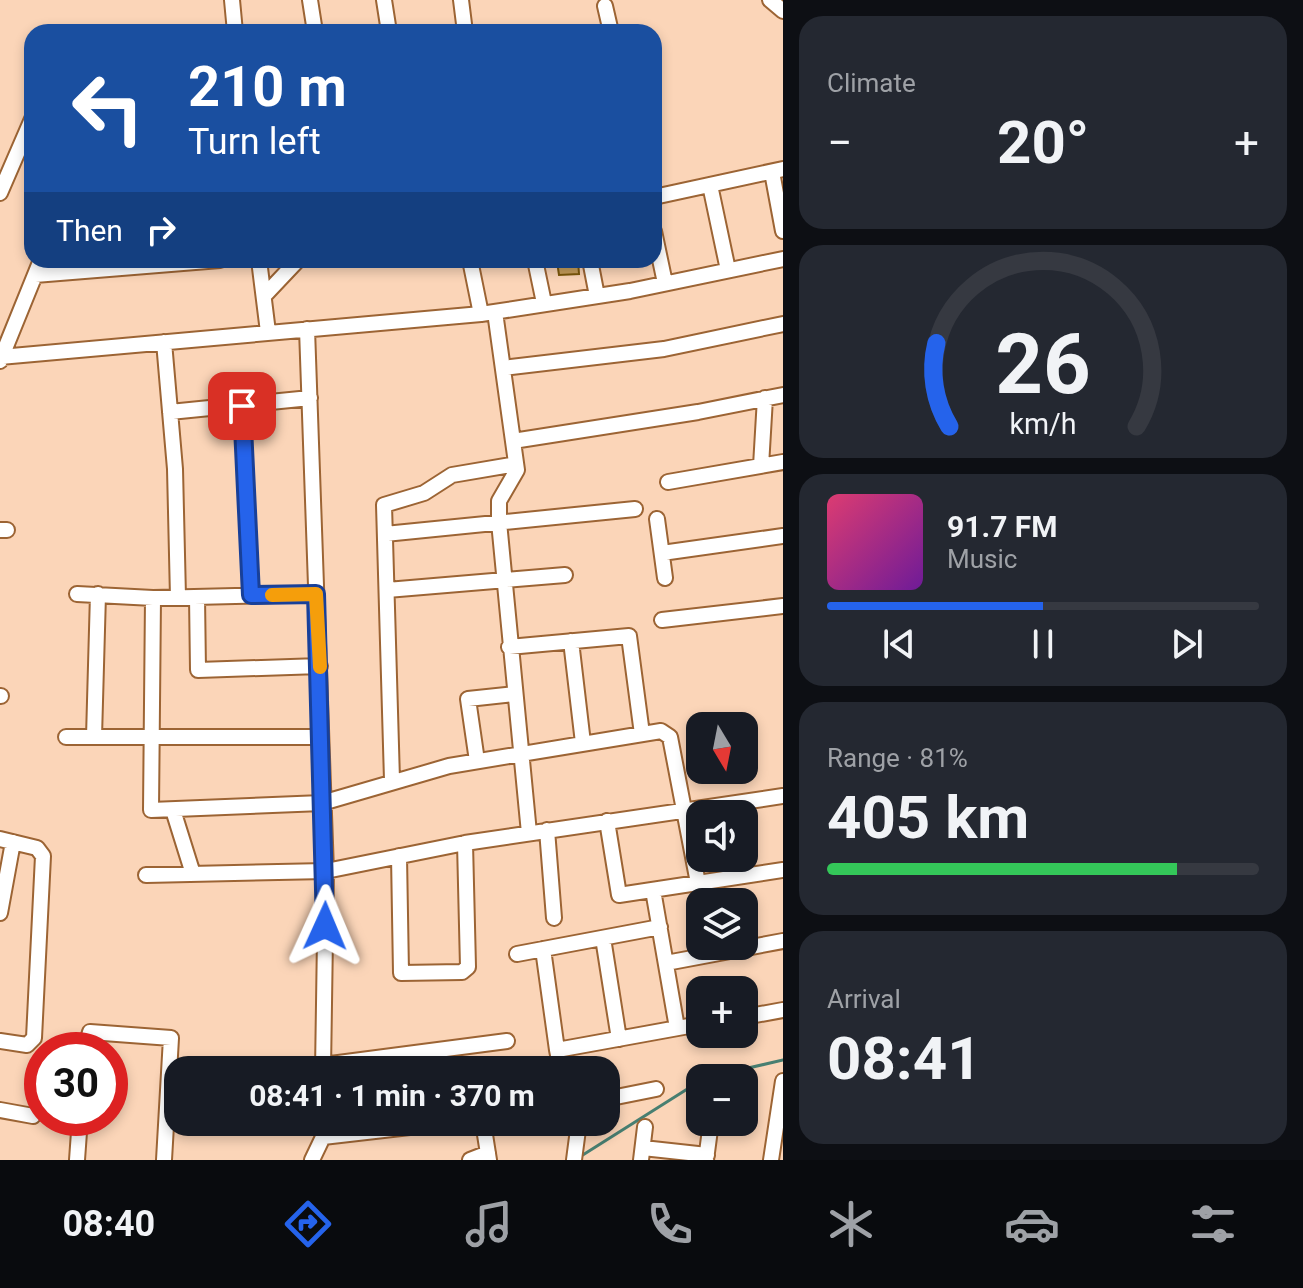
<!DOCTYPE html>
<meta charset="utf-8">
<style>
body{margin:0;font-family:Roboto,sans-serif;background:#242831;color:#f1f3f6;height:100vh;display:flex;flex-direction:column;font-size:30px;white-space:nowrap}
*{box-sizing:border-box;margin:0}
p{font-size:26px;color:#9ea1a6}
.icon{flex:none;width:44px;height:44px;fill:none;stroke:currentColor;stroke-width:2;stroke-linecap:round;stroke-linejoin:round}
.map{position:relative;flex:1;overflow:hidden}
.side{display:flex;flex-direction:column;gap:16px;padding:16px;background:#0d0f14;width:520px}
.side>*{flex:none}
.banner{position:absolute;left:24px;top:24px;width:638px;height:244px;border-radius:24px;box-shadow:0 4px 12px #0003;background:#1a4fa0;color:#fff;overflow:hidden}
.needle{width:52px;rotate:170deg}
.buttons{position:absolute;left:686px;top:712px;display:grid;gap:16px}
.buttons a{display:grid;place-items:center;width:72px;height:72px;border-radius:16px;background:#171b24;box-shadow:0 4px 12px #0003;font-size:40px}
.speed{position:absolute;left:24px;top:1032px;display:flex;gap:16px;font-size:40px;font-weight:700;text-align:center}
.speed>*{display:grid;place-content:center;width:104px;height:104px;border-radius:50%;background:#171b24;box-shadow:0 4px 12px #0003;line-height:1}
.speed .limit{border:12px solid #d22;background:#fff;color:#111}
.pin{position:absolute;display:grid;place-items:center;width:68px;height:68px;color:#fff;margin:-34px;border-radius:16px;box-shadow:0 4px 12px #0006}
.me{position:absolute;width:88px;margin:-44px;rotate:1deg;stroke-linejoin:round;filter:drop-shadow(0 0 6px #0008)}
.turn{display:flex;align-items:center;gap:28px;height:168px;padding:0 32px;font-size:36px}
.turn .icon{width:104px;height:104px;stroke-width:2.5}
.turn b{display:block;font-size:56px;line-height:68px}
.then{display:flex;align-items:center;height:76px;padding:0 32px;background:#0003;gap:16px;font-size:30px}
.big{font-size:60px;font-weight:700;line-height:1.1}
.side .card{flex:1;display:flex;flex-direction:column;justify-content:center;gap:12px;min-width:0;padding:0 28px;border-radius:24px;background:#242831}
.side .dial{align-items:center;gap:0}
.dial svg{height:208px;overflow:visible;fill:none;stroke:#363941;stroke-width:7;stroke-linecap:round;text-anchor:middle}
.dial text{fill:#f1f3f6;stroke:none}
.song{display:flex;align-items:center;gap:24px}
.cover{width:96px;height:96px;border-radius:12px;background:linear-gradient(135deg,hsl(340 70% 55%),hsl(280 70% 35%))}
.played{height:8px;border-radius:4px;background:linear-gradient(90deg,#2563eb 50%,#363941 50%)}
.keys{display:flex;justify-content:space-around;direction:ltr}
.heat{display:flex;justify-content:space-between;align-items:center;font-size:44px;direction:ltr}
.charge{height:12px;border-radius:6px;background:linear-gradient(90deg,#34c759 81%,#363941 0)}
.trip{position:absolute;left:164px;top:1056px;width:456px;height:80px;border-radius:24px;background:#171b24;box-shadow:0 4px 12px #0003;font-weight:700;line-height:80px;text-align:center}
.tabs{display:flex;height:128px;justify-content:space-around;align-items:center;background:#090b0e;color:#9ea1a6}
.tabs .icon{width:56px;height:56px}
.tabs .on{color:#2563eb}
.tabs b{font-size:36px;color:#f1f3f6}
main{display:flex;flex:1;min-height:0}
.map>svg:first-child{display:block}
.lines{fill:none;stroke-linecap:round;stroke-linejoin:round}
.stream{stroke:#487f71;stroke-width:3}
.building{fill:#c59d5b;stroke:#7c580b;stroke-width:2}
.minor-casing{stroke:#9c6434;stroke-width:18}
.minor{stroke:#fff;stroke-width:14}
.route-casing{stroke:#184099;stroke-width:20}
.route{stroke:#2563eb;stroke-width:14}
.slow{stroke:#f59e0b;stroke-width:14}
</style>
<main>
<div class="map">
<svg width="783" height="1160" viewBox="0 0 783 1160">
<rect width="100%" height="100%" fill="#fbd5b8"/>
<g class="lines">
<path class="stream" d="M705,1078L783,1060
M578,1158L700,1081"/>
</g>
<path class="building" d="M578,260L579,274L559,275L557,262Z"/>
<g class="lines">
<defs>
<path id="minor" d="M232,0L235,32
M310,0L315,32
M384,0L389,32
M461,0L465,32
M770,0L783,11
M605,6L611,32
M772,172L783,231
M710,185L728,270
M0,193L32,119
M654,197L783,169
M654,231L665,283
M259,260L268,332
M470,260L481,314
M535,260L544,303
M590,260L597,296
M35,275L220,260
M264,296L298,260
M495,312L517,470L499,501V522L529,833
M307,329L326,871L323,1070
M164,342L175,469L178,597
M0,357L481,314L630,291L783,259
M0,361L41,260
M503,368L664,349L783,324
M242,406L251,595
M170,412L310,398
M513,441L698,412L783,395
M761,466L765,398
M668,482L783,462
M657,519L665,578
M0,530H7
M385,534L635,509
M662,553L783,536
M387,590L565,575
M77,594L153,598L316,594
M197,597L198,670L320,666
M153,598L151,810L322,803L449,766L661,731L670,737L698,883
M662,620L783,606
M571,641L583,743
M509,647L629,636L642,734
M0,696H1
M66,737H321
M94,737L98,594
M477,761L468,699L514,694
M392,780L384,505L424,493L452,475L516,464
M173,810L193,874
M607,821L619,895L783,870
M547,830L554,918
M0,839L37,848L43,856L34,1038L27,1045L0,1041
M399,856L401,973L462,972L468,967L465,843
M146,875L326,871L465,843L783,796
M653,890L677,1028
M0,913L13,842
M603,938L619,1039
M543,949L557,1050L700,1024
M517,954L660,927
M666,963L783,941
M744,1017L783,1010
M85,1050L90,1032L171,1038L164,1160
M557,1050L561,1070
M323,1065L507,1041
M606,1099L656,1089
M0,1110L33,1116
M483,1122L489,1160
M323,1137L453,1122
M643,1148L707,1155
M77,1160L80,1118
M312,1160L323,1137V1122
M470,1160L488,1153
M574,1160L579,1122
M641,1160L645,1127
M706,1160L711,1122
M771,1160L783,1081"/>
</defs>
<use href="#minor" class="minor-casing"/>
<use href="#minor" class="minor"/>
</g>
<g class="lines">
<defs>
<path id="route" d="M242,406L251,595L316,594L325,926"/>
</defs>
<use href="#route" class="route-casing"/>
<use href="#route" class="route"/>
<path class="slow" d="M272,595L316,594L320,667"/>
</g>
</svg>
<div class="buttons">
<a><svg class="needle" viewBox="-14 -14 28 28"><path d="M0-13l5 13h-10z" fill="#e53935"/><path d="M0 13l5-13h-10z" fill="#9ea1a6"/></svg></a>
<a><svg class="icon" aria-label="sound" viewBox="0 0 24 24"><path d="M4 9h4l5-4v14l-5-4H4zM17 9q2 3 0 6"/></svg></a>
<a><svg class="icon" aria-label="layers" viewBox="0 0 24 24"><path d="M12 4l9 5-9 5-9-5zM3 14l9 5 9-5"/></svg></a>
<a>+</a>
<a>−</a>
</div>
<div class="speed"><div class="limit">30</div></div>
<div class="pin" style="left:242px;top:406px;background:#d93025"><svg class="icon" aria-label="arrive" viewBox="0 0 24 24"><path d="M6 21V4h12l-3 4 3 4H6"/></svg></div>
<svg class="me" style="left:325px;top:926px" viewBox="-20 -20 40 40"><path d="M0-17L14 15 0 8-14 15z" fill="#2563eb" stroke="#fff" stroke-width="4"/></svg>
<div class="trip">08:41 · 1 min · 370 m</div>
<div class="banner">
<div class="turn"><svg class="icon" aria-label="left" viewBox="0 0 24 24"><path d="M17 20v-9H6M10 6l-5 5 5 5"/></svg><div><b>210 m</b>Turn left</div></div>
<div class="then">Then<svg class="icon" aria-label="right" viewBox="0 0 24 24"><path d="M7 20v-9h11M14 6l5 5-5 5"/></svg></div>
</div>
</div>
<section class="side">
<div class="card"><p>Climate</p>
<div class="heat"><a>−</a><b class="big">20°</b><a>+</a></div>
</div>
<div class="card dial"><svg viewBox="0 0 100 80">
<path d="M14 69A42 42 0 1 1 86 69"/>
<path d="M14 69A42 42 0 0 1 9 37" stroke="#2563eb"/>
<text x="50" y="56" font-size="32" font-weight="700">26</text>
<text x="50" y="72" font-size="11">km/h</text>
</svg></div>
<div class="card">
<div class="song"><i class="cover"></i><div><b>91.7 FM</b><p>Music</p></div></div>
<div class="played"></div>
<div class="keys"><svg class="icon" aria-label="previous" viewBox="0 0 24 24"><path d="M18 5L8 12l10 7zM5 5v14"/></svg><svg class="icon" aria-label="pause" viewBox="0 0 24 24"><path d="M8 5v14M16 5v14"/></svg><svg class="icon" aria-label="next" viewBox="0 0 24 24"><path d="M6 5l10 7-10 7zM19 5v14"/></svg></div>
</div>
<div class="card"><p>Range · 81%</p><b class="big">405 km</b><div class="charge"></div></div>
<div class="card"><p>Arrival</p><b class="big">08:41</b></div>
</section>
</main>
<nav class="tabs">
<b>08:40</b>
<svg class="icon on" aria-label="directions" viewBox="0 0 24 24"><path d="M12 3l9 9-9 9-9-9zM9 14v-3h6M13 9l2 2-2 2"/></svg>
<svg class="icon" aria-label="music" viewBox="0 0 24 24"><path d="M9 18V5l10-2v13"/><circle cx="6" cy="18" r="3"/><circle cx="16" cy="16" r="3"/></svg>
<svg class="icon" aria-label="phone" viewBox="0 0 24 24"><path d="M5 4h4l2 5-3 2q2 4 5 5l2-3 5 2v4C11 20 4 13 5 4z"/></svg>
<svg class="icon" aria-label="climate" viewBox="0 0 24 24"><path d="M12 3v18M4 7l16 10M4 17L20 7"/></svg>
<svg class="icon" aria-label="car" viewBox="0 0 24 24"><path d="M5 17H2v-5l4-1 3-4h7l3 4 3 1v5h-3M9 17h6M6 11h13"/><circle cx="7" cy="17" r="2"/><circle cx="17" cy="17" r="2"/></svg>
<svg class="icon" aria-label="filters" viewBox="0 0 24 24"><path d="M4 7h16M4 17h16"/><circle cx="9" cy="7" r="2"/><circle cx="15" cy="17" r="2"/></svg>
</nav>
